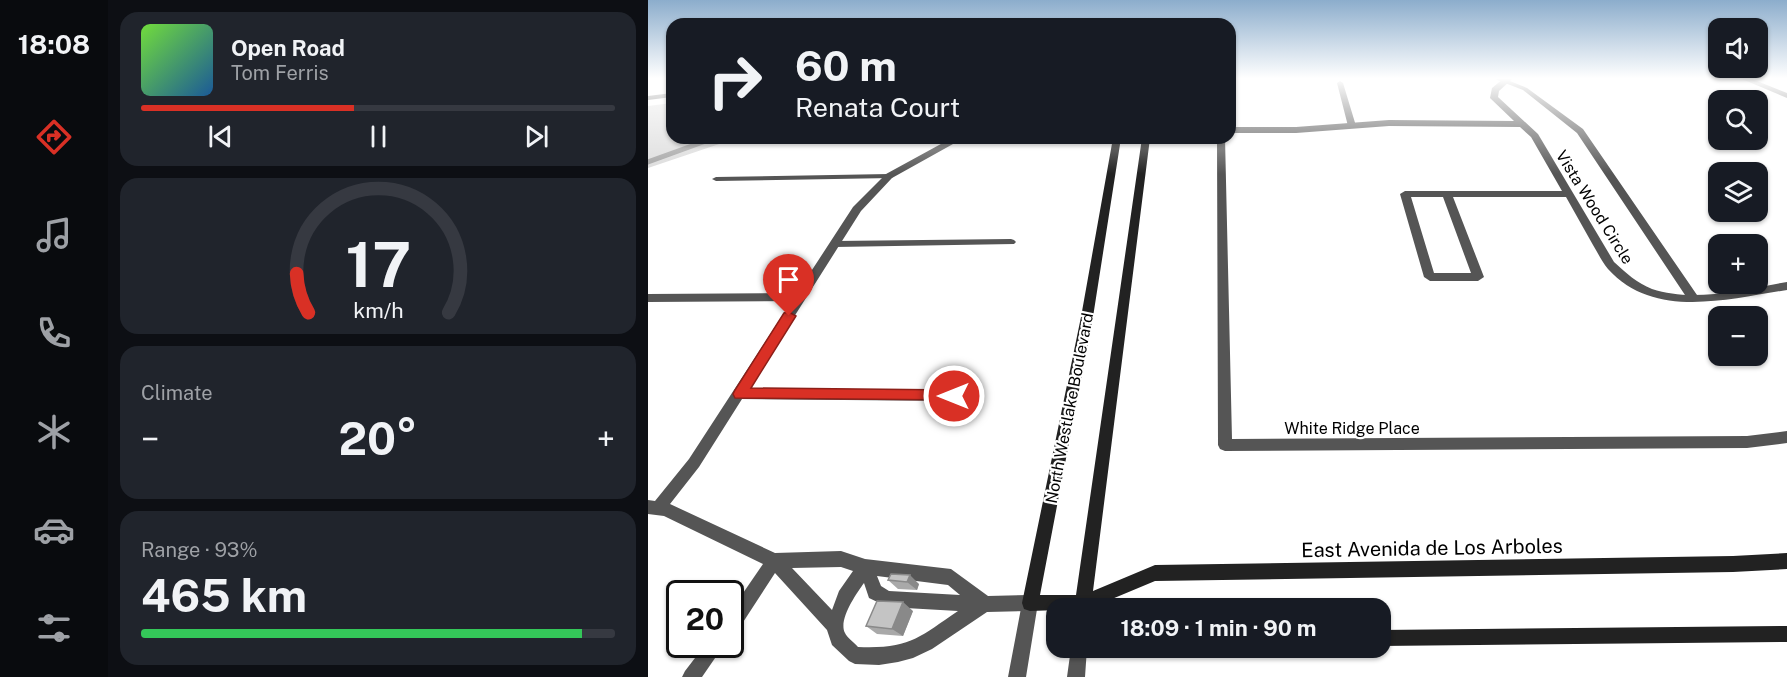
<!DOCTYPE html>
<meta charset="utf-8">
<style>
body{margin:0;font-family:"Public Sans",sans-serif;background:#20242c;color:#f1f3f6;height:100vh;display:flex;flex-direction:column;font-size:22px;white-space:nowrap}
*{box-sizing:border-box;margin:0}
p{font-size:20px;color:#9ea1a6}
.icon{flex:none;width:33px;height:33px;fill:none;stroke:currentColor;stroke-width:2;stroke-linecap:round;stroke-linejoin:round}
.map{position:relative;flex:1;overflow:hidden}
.side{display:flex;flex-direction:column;gap:12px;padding:12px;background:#0d0f14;width:540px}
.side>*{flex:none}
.guide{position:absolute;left:18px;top:18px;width:570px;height:126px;border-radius:18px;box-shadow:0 2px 4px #0004;background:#171b24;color:#f1f3f6;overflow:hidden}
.tools{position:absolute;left:1060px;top:18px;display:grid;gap:12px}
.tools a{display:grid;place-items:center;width:60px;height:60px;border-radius:12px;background:#171b24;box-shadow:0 2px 4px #0004;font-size:30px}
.speed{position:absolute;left:18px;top:580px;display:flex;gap:12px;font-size:30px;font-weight:700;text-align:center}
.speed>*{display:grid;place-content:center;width:78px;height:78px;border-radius:50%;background:#171b24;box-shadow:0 2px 4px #0004;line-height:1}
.speed .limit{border:3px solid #111;border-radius:9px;background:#fff;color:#111}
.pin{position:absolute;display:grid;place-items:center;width:51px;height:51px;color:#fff;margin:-62px -26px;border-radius:50% 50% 50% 0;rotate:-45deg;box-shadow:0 0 6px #0007}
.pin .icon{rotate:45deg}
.me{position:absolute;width:66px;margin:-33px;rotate:270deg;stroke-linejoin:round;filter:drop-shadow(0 0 4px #0008)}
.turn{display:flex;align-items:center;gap:21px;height:126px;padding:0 30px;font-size:27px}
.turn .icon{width:78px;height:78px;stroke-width:2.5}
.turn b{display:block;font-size:42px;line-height:51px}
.big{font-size:45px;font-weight:700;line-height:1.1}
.side .card{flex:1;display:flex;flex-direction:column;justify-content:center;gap:9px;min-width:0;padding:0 21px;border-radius:18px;background:#20242c}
.side .dial{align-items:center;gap:0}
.dial svg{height:156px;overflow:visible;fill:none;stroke:#363941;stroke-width:7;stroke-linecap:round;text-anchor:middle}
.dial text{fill:#f1f3f6;stroke:none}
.song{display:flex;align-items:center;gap:18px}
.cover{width:72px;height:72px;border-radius:9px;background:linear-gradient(135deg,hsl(100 70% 55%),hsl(210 70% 35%))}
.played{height:6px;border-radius:3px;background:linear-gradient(90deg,#d93025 45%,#363941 45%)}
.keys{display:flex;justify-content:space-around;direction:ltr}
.heat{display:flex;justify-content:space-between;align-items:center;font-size:33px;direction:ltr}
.charge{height:9px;border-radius:4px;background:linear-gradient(90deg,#34c759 93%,#363941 0)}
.trip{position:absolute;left:398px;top:598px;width:345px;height:60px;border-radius:18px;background:#171b24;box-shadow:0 2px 4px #0004;font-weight:700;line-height:60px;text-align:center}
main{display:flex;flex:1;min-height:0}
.tab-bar{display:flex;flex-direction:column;width:108px;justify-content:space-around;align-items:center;background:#090b0e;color:#9ea1a6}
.tab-bar .icon{width:42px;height:42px}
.tab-bar .on{color:#d93025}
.tab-bar b{font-size:27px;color:#f1f3f6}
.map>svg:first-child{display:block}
.green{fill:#dcdcdc}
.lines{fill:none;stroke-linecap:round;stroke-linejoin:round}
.stream{stroke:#a3a3a3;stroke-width:5}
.service{fill:#555;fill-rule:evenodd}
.minor{fill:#555;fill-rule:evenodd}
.tertiary{fill:#555;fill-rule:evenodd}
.secondary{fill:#222;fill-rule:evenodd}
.wall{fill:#a9a9a9}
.shaded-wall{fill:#898989}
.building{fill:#c4c4c4;stroke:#898989;stroke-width:1.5}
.route{fill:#d93025;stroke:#8d1f18;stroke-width:1.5}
.labels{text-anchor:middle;stroke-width:4.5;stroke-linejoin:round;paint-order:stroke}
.street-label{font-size:16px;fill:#000;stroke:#fff}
.near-street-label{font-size:20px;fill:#000;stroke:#fff}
</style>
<main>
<nav class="tab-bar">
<b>18:08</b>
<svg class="icon on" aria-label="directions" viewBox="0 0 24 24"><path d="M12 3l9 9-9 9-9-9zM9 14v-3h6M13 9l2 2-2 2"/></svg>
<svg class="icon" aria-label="music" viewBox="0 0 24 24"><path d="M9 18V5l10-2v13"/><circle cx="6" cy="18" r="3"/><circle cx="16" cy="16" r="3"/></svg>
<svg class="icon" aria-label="phone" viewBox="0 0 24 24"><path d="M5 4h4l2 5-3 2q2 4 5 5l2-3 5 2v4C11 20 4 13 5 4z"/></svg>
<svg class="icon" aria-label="climate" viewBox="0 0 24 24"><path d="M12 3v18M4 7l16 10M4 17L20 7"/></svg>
<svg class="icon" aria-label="car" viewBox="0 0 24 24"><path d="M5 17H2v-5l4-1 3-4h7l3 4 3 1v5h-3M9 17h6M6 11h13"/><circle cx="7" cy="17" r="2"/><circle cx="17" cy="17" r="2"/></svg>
<svg class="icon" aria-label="filters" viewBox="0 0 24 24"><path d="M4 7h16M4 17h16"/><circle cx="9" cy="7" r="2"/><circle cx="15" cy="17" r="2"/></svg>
</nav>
<section class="side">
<div class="card">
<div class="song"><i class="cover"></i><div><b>Open Road</b><p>Tom Ferris</p></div></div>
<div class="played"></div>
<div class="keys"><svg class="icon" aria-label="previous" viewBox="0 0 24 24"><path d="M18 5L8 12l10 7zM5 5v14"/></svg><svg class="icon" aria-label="pause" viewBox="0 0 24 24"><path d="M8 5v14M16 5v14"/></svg><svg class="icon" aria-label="next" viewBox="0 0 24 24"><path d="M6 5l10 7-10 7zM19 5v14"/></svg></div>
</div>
<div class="card dial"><svg viewBox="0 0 100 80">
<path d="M14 69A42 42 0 1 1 86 69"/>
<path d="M14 69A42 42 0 0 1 8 49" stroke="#d93025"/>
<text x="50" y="56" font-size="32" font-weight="700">17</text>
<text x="50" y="72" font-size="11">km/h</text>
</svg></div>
<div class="card"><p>Climate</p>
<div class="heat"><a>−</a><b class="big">20°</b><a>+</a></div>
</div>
<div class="card"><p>Range · 93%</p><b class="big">465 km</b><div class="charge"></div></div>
</section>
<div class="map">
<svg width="1139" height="677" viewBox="0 0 1139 677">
<rect width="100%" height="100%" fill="#fff"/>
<path class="green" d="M24,103V138H89L0,168V106Z"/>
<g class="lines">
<path class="stream" d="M0,162L66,138"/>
<path class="service" d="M847,79H857L879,88L935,129L1049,295L1050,298L1049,301H1041L929,133L875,90Z
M1094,79H1104L1139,93V98Z
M692,81L695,83L708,126L707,128L700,126L689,83Z
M241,174L245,176L244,178L68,181L64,179L68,177Z
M363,239L366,240L368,242L366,244L187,247L182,244L187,241Z
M153,293L158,297L153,301L0,302V294Z
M92,389L306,391L310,393L312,396L310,399L306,401L92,399L88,397L86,394L88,391Z"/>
<path class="minor" d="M855,79H864L851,91L850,97L890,134L966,262C978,273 989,283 1004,289C1046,303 1096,289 1139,282V290C1080,299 1006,320 960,269C954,262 950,253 945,245C936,229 927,213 918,197H805L836,277L830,281H782L776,277L752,194L757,191H914L883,137L872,127L741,126L648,133H582V127H648L741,120L866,121L842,98L844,88ZM763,197H795L823,273H786Z
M24,93V97L0,100V96Z
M569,138H577L584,439L1099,436L1139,431V443L1099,448L577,451L572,449L570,445Z
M302,139L305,140V144L244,178L213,211L51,467L22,504L127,553L193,551L217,559L303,569L340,596L382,595L388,597L390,603L388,609L382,611L339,612L284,649L265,658L250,662L231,665L207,664L201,661L184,645L179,630L127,573L88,633L82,635V612L115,564L16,516L0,514V500L7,501L41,459L205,207L238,174ZM193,567L205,571L191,591L184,610L144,568ZM229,576L300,585L312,595L241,591L233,586ZM216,583L221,598L240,607L310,611C270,638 262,649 210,647C206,642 199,638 197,633C190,620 208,594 216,583Z
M57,645H76L54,677H34L37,671Z"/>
<path class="tertiary" d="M382,595L388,597L390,603L378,677H360L374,603L376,597Z
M423,648H439L437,677H419Z"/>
<path class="secondary" d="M465,138H473L445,317L392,595H428L494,138H502L445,591L507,565L1085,556L1139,553V569L1085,572L507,581L440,609L382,611L376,609L374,603L433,317Z
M1139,626V642L732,646V630Z"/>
</g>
<path class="wall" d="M243,574L271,584L269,590L250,589L240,580Z
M265,611L255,636L229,634L218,626Z"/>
<path class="shaded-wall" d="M262,575L271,584L269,590L259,582Z
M255,602L265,611L255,636L244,629Z"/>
<path class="building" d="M243,574L262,575L259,582L240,580Z
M229,601L255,602L244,629L218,626Z"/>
<linearGradient id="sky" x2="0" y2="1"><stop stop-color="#8cadcc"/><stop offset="0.45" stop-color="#fff"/><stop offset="1" stop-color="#fff" stop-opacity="0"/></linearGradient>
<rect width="1139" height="174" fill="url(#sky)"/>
<path class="route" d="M141,312L148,316L103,388L306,390L312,392L314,396L312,400L87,398L85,394L87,390L136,313Z"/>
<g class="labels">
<g class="street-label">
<text transform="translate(947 207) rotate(58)" y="6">Vista Wood Circle</text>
<text transform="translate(421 408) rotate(-79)" y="6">North Westlake Boulevard</text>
<text x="704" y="434">White Ridge Place</text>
</g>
<g class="near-street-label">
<text transform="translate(784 548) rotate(-1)" y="7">East Avenida de Los Arboles</text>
</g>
</g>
</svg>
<div class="tools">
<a><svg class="icon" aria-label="sound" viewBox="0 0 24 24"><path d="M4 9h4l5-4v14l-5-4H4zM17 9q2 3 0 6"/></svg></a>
<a><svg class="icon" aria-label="search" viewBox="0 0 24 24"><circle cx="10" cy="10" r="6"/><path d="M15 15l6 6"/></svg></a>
<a><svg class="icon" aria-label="layers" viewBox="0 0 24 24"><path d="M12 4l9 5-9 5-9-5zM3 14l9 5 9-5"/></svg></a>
<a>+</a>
<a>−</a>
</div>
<div class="speed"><div class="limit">20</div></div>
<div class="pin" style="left:141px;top:316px;background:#d93025"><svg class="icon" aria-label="arrive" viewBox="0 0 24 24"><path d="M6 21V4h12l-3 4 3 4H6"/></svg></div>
<svg class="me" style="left:306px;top:396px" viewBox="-20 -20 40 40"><circle r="17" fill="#d93025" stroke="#fff" stroke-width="3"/><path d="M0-11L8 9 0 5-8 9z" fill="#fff"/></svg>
<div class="trip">18:09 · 1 min · 90 m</div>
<div class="guide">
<div class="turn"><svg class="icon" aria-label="right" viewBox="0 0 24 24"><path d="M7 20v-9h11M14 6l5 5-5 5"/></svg><div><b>60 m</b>Renata Court</div></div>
</div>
</div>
</main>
